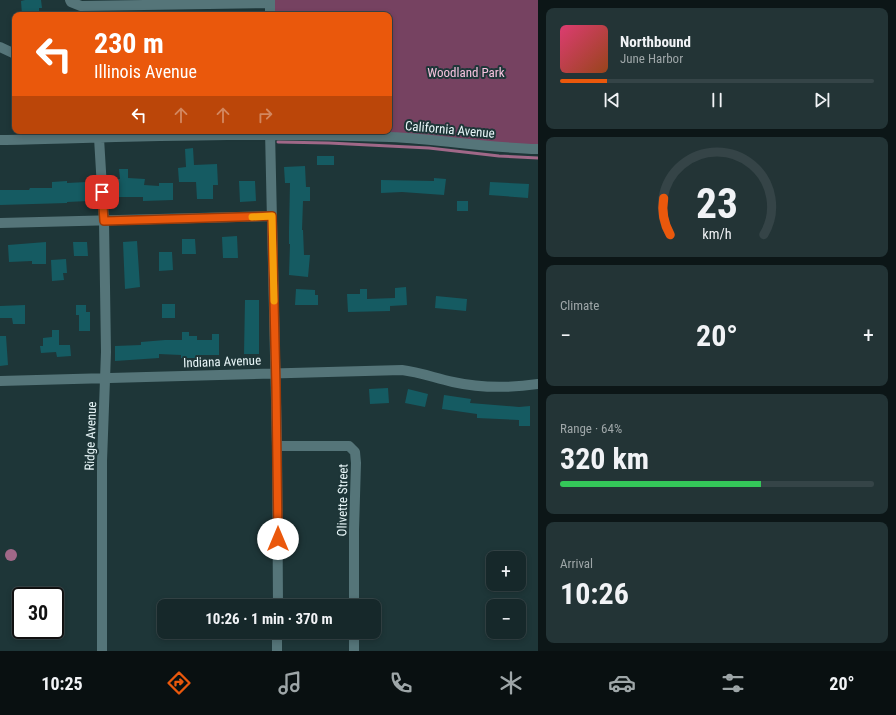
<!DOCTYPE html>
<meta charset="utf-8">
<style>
body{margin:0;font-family:"Roboto Condensed",sans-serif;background:#233436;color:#f1f3f6;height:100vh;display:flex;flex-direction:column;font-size:15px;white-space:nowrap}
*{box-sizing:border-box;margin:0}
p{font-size:13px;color:#9ea6a8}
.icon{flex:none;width:22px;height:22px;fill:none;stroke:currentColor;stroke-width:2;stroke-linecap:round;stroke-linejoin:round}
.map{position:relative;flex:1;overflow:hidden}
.panel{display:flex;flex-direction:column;gap:8px;padding:8px;background:#0c1617;width:358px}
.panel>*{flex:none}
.top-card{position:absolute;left:12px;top:12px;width:380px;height:122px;border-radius:8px;box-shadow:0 2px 6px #0003,0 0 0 1px #354447;background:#ea580c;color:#fff;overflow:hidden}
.tools{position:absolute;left:486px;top:551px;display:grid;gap:8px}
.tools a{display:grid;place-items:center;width:40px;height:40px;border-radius:8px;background:#16282a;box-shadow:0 2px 6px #0003,0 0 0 1px #354447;font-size:20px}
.speed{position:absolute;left:12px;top:587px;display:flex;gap:8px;font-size:20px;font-weight:700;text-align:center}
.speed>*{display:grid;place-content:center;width:52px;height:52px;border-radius:50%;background:#16282a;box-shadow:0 2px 6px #0003,0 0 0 1px #354447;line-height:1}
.speed .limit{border:2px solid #111;border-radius:6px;background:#fff;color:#111}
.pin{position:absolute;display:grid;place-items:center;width:34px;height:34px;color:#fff;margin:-17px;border-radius:8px;box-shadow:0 2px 6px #0006}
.me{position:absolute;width:44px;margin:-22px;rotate:0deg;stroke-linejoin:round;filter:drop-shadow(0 0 3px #0008)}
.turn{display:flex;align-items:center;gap:14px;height:84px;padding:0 16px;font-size:18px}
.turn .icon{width:52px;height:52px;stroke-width:2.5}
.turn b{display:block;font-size:28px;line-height:34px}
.lanes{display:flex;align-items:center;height:38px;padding:0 16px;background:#0003;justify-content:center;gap:20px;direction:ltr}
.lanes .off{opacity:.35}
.big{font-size:30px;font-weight:700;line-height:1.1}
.panel .widget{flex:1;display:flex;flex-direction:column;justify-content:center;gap:6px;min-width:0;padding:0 14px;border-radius:8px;background:#233436}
.panel .dial{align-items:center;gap:0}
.dial svg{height:104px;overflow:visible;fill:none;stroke:#354447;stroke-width:7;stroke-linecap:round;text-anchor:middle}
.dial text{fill:#f1f3f6;stroke:none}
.song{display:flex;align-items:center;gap:12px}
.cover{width:48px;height:48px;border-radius:6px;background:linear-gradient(135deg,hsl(340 70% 55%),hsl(20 70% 35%))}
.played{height:4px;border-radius:2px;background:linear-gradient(90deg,#ea580c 15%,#354447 15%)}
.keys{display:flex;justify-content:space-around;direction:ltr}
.heat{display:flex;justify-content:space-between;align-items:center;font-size:22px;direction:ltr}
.charge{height:6px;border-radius:3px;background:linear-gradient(90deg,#34c759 64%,#354447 0)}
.trip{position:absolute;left:157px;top:599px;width:224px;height:40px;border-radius:8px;background:#16282a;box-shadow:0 2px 6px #0003,0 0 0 1px #354447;font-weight:700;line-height:40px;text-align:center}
.menu{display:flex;height:64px;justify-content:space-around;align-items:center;background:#091011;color:#9ea6a8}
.menu .icon{width:28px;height:28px}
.menu .on{color:#ea580c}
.menu b{font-size:18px;color:#f1f3f6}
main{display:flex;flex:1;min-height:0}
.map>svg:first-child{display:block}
.green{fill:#764261}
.water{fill:#a06888}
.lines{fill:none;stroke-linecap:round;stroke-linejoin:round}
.stream{stroke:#a06888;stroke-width:3}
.building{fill:#155b62}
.minor{stroke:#557579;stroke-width:10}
.route-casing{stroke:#983908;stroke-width:10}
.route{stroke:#ea580c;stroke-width:7}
.slow{stroke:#f59e0b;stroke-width:7}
.labels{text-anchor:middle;stroke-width:4;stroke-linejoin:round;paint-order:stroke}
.park-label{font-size:13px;fill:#f7c3df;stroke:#1e3638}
.street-label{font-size:13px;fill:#e8f6f8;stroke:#1e3638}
</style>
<main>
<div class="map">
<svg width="538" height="651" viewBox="0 0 538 651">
<rect width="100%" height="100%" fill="#1e3638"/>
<path class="green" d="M271,0H538V149L270,131H389V15H271Z"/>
<path class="water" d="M5 555a6 6 0 1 1 12 0a6 6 0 1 1-12 0Z"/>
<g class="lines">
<path class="stream" d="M278,142L329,143L429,148L499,156L538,158"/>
</g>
<path class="building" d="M25,0H41L42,8H39V15H22L21,1Z
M193,148L194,165L217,164L218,185H213V199H197L196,182H179L178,168L186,167L185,149Z
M317,156H334V165H317Z
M305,166L306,187H310V201H303L302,230H303L304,255H310L308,277L289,275L290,244H289V231L290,183H285L284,167Z
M119,169H128V178L145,179L144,185L159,186V183H173V200L143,201V197H114V179H120Z
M434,178L446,179L444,195L402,192L381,193V180L434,181Z
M67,181V183L87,182L88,201L67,202V203L0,205V190H29L30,188H52V182Z
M239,181H255L256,201L240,202Z
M490,182L529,184L528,198L489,195Z
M457,201H468V211H457Z
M237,236L238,258H223L222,237Z
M182,239H195L196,254H182Z
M137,241L140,287L125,289L123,242Z
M46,242V264H32V261L9,262L8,245Z
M73,242H87L88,256H74Z
M159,252H172L173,270L159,271Z
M66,259L67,273H63L64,280L52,281L51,260Z
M406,287L407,305L390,306V311L348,312L347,294H360V289H367V299L395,298V288Z
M296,289L315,290V295H318V305H295Z
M436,296L467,299L466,311L435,308Z
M245,300H259V354H244Z
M162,304H175V318H162Z
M25,305V324H13L12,318H0V306Z
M76,305H86V312H90V331H79V315H76Z
M52,330H59V345H70L71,356L57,357L56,352L41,353L40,346H43V338L52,337Z
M182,332H189V336H197V340H212V334H219V355H196V358H181V355L159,354V358L115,361V346L141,345V342L165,340H182Z
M0,336H6L8,365L0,366Z
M388,388L389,403L370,404L369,389Z
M408,389L428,394L425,407L405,403Z
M444,395L471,399L470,403L519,407L530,406V426H519V420L477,418V414L442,409Z"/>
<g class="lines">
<path class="minor" d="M70,0L71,2L81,6L270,3
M270,0V15
M0,47L15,54
M270,131L277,446L278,606
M99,138L104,221L106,352L102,461V651
M0,140C130,137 260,132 390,137C440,139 489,148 538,149
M0,223L272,216
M0,381L402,370C419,372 435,378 453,382C480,388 510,388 538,384
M277,446H349L355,452L356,463L354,530V606
M354,632V651
M277,651V632"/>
</g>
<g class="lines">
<defs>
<path id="route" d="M102,192L104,221L272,216L276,387L278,539"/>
</defs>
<use href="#route" class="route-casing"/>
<use href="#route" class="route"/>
<path class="slow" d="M252,217L272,216L274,301"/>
</g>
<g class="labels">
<g class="park-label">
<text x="466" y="77">Woodland Park</text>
</g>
<g class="street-label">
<text transform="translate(450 129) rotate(5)" y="5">California Avenue</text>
<text transform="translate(222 361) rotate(-2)" y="5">Indiana Avenue</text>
<text transform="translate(90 436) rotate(-88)" y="5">Ridge Avenue</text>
<text transform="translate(342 500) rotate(-89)" y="5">Olivette Street</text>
</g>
</g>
</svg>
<div class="tools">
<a>+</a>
<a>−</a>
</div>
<div class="speed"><div class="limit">30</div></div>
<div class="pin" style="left:102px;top:192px;background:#d93025"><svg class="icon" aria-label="arrive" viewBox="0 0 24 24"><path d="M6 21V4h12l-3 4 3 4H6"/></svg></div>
<svg class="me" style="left:278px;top:539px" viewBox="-20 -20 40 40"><circle r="19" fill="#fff"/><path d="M0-13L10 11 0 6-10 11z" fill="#ea580c"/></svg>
<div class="trip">10:26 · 1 min · 370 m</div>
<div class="top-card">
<div class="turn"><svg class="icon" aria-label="left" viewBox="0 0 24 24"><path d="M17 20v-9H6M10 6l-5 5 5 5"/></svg><div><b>230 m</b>Illinois Avenue</div></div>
<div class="lanes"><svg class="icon" aria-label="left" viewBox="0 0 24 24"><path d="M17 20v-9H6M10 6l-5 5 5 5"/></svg><svg class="icon off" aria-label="ahead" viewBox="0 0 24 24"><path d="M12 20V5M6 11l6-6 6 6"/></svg><svg class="icon off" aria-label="ahead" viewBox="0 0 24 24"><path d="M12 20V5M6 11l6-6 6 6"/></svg><svg class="icon off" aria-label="right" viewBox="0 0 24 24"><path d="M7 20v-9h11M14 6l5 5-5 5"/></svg></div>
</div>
</div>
<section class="panel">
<div class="widget">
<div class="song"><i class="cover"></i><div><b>Northbound</b><p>June Harbor</p></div></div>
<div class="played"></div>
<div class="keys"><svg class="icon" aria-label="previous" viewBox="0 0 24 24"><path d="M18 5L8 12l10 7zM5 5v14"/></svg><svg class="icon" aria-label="pause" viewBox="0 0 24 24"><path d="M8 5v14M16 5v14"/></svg><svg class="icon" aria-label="next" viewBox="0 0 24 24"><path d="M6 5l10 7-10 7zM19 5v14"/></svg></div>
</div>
<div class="widget dial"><svg viewBox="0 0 100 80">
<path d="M14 69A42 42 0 1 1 86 69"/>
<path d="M14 69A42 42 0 0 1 9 41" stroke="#ea580c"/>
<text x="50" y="56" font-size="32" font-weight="700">23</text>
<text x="50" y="72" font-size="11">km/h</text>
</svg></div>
<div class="widget"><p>Climate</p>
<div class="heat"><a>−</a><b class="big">20°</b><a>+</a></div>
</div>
<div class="widget"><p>Range · 64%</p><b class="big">320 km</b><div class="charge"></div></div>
<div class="widget"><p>Arrival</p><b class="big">10:26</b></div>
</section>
</main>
<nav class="menu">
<b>10:25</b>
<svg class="icon on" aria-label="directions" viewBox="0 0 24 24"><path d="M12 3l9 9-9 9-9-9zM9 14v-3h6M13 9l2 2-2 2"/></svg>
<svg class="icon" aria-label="music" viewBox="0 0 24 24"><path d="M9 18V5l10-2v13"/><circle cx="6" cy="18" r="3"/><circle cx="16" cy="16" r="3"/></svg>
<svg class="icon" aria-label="phone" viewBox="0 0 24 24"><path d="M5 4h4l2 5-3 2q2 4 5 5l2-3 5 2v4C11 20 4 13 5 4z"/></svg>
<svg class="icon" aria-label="climate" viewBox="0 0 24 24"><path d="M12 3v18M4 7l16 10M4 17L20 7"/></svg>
<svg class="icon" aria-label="car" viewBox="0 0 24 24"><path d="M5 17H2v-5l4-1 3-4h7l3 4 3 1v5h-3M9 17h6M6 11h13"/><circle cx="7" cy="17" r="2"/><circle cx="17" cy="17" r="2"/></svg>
<svg class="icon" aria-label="filters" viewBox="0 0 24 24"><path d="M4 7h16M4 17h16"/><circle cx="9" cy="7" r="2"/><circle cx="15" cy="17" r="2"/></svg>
<b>20°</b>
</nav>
